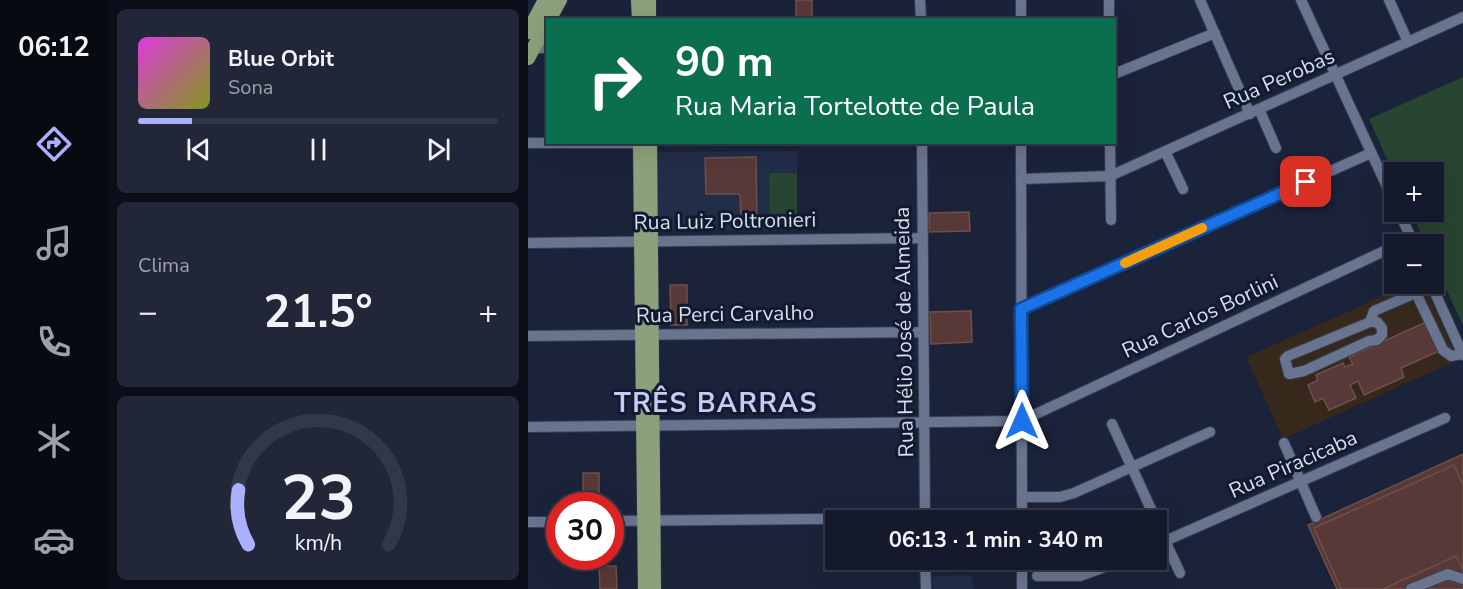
<!DOCTYPE html>
<html lang="pt">
<meta charset="utf-8">
<style>
body{margin:0;font-family:"Nunito Sans",sans-serif;background:#212738;color:#f1f3f6;height:100vh;display:flex;flex-direction:column;font-size:22px;white-space:nowrap}
*{box-sizing:border-box;margin:0}
p{font-size:20px;color:#9da1a9}
.icon{flex:none;width:33px;height:33px;fill:none;stroke:currentColor;stroke-width:2;stroke-linecap:round;stroke-linejoin:round}
.map{position:relative;flex:1;overflow:hidden}
.side{display:flex;flex-direction:column;gap:9px;padding:9px;background:#0b0e18;width:420px}
.side>*{flex:none}
.top-card{position:absolute;left:18px;top:18px;width:570px;height:126px;border-radius:0px;box-shadow:0 6px 24px #0002,0 0 0 2px #333848;background:#0b6e4f;color:#fff;overflow:hidden}
.fabs{position:absolute;left:856px;top:162px;display:grid;gap:12px}
.fabs a{display:grid;place-items:center;width:60px;height:60px;border-radius:0px;background:#141a2c;box-shadow:0 6px 24px #0002,0 0 0 2px #333848;font-size:30px}
.speed{position:absolute;left:18px;top:492px;display:flex;gap:12px;font-size:30px;font-weight:700;text-align:center}
.speed>*{display:grid;place-content:center;width:78px;height:78px;border-radius:50%;background:#141a2c;box-shadow:0 6px 24px #0002,0 0 0 2px #333848;line-height:1}
.speed .limit{border:9px solid #d22;background:#fff;color:#111}
.pin{position:absolute;display:grid;place-items:center;width:51px;height:51px;color:#fff;margin:-26px;border-radius:12px;box-shadow:0 3px 9px #0006}
.me{position:absolute;width:66px;margin:-33px;rotate:0deg;stroke-linejoin:round;filter:drop-shadow(0 0 4px #0008)}
.turn{display:flex;align-items:center;gap:21px;height:126px;padding:0 30px;font-size:27px}
.turn .icon{width:78px;height:78px;stroke-width:2.5}
.turn b{display:block;font-size:42px;line-height:51px}
.big{font-size:45px;font-weight:700;line-height:1.1}
.side .widget{flex:1;display:flex;flex-direction:column;justify-content:center;gap:9px;min-width:0;padding:0 21px;border-radius:9px;background:#212738}
.side .dial{align-items:center;gap:0}
.dial svg{height:156px;overflow:visible;fill:none;stroke:#333848;stroke-width:7;stroke-linecap:round;text-anchor:middle}
.dial text{fill:#f1f3f6;stroke:none}
.song{display:flex;align-items:center;gap:18px}
.cover{width:72px;height:72px;border-radius:9px;background:linear-gradient(135deg,hsl(300 70% 55%),hsl(70 70% 35%))}
.played{height:6px;border-radius:3px;background:linear-gradient(90deg,#aab0fb 15%,#333848 15%)}
.keys{display:flex;justify-content:space-around;direction:ltr}
.heat{display:flex;justify-content:space-between;align-items:center;font-size:33px;direction:ltr}
.trip{position:absolute;left:297px;top:510px;width:342px;height:60px;border-radius:0px;background:#141a2c;box-shadow:0 6px 24px #0002,0 0 0 2px #333848;font-weight:700;line-height:60px;text-align:center}
main{display:flex;flex:1;min-height:0}
.tab-bar{display:flex;flex-direction:column;width:108px;justify-content:space-around;align-items:center;background:#080a12;color:#9da1a9}
.tab-bar .icon{width:42px;height:42px}
.tab-bar .current{color:#aab0fb}
.tab-bar b{font-size:27px;color:#f1f3f6}
.map>svg:first-child{display:block}
.built{fill:#222d48}
.medical{fill:#36291c}
.green{fill:#274530}
.building{fill:#583937;stroke:#6f4f4b;stroke-width:1.5}
.lines{fill:none;stroke-linecap:round;stroke-linejoin:round}
.minor-casing{stroke:#383e51;stroke-width:12}
.major-casing{stroke:#383e51;stroke-width:15}
.minor{stroke:#69748f;stroke-width:10}
.major{stroke:#8ca17b;stroke-width:14}
.route-casing{stroke:#114b97;stroke-width:15}
.route{stroke:#1a73e8;stroke-width:10}
.slow{stroke:#f59e0b;stroke-width:10}
.labels{text-anchor:middle;stroke-width:6;stroke-linejoin:round;paint-order:stroke}
.street-label{font-size:21px;fill:#d7deed;stroke:#121a2f}
.district-label{font-size:27px;font-weight:bold;letter-spacing:1.5px;fill:#c6cbf6;stroke:#121a2f}
</style>
<main>
<nav class="tab-bar">
<b>06:12</b>
<svg class="icon current" aria-label="directions" viewBox="0 0 24 24"><path d="M12 3l9 9-9 9-9-9zM9 14v-3h6M13 9l2 2-2 2"/></svg>
<svg class="icon" aria-label="music" viewBox="0 0 24 24"><path d="M9 18V5l10-2v13"/><circle cx="6" cy="18" r="3"/><circle cx="16" cy="16" r="3"/></svg>
<svg class="icon" aria-label="phone" viewBox="0 0 24 24"><path d="M5 4h4l2 5-3 2q2 4 5 5l2-3 5 2v4C11 20 4 13 5 4z"/></svg>
<svg class="icon" aria-label="climate" viewBox="0 0 24 24"><path d="M12 3v18M4 7l16 10M4 17L20 7"/></svg>
<svg class="icon" aria-label="car" viewBox="0 0 24 24"><path d="M5 17H2v-5l4-1 3-4h7l3 4 3 1v5h-3M9 17h6M6 11h13"/><circle cx="7" cy="17" r="2"/><circle cx="17" cy="17" r="2"/></svg>
</nav>
<section class="side">
<div class="widget">
<div class="song"><i class="cover"></i><div><b>Blue Orbit</b><p>Sona</p></div></div>
<div class="played"></div>
<div class="keys"><svg class="icon" aria-label="previous" viewBox="0 0 24 24"><path d="M18 5L8 12l10 7zM5 5v14"/></svg><svg class="icon" aria-label="pause" viewBox="0 0 24 24"><path d="M8 5v14M16 5v14"/></svg><svg class="icon" aria-label="next" viewBox="0 0 24 24"><path d="M6 5l10 7-10 7zM19 5v14"/></svg></div>
</div>
<div class="widget"><p>Clima</p>
<div class="heat"><a>−</a><b class="big">21.5°</b><a>+</a></div>
</div>
<div class="widget dial"><svg viewBox="0 0 100 80">
<path d="M14 69A42 42 0 1 1 86 69"/>
<path d="M14 69A42 42 0 0 1 9 41" stroke="#aab0fb"/>
<text x="50" y="56" font-size="32" font-weight="700">23</text>
<text x="50" y="72" font-size="11">km/h</text>
</svg></div>
</section>
<div class="map">
<svg width="935" height="589" viewBox="0 0 935 589">
<rect width="100%" height="100%" fill="#1b233a"/>
<path class="built" d="M269,151V230L129,231L128,152Z
M444,575L445,589H405L404,576Z"/>
<path class="medical" d="M882,284H896L930,360L755,439L718,357Z"/>
<path class="green" d="M935,77V326L906,262V244H898L883,212H906V172H867V177L841,119Z
M241,173H269V214L242,215Z"/>
<path class="building" d="M268,0H284V20H268Z
M228,157L229,226H213L212,194H178L177,158Z
M441,212L442,231L401,232V213Z
M142,285H159V325H143Z
M443,311L444,342L403,344L402,312Z
M900,321L913,350L873,368L876,377L836,395L830,381L822,385L828,398L801,410L795,398L787,402L780,385L790,380L788,375L815,363L817,367L825,364L821,357Z
M935,454V589H809L780,525Z
M926,465L935,485V569L928,556L855,589H813L786,528Z
M55,473H71V506H55Z
M71,566H88L89,589H72Z"/>
<g class="lines">
<defs>
<path id="minor" d="M392,0L393,20
M493,0V20
M581,0V20
M672,0L722,114
M773,0L867,204
M861,0L880,42
M0,48H20
M586,74L687,33
M731,109L748,148
M394,142L397,520
M493,142L494,520
M582,142L583,220
M0,143H120
M637,151L655,189
M493,179L582,176L935,17
M871,212L886,244
M0,243L395,238
M903,284L935,355
M888,293L915,350L923,356L935,354
M493,309L843,153
M842,322H849L854,328V335L849,340L841,341L776,371L761,374L757,359L760,356Z
M842,322L846,311L904,286
M0,336L395,332
M584,424L628,520
M0,427L493,421L867,246
M756,443L788,517
M494,497H532L546,493L682,432
M82,521L397,518
M628,521L652,573
M0,522H32
M628,545L917,418
M397,560L398,589
M494,560V589
M509,576H552L596,560
M883,589L920,574L935,579"/>
<path id="major" d="M110,0L111,20
M121,0V20
M21,20L32,0
M0,32L17,0
M0,58L20,22
M112,142L117,589
M122,142L126,589"/>
</defs>
<use href="#minor" class="minor-casing"/>
<use href="#major" class="major-casing"/>
<use href="#minor" class="minor"/>
<use href="#major" class="major"/>
</g>
<g class="lines">
<defs>
<path id="route" d="M494,421L493,309L778,182"/>
</defs>
<use href="#route" class="route-casing"/>
<use href="#route" class="route"/>
<path class="slow" d="M597,263L674,228"/>
</g>
<g class="labels">
<g class="street-label">
<text transform="translate(751 79) rotate(-24)" y="7">Rua Perobas</text>
<text transform="translate(197 221) rotate(-1)" y="7">Rua Luiz Poltronieri</text>
<text transform="translate(197 314) rotate(-1)" y="7">Rua Perci Carvalho</text>
<text transform="translate(672 316) rotate(-25)" y="7">Rua Carlos Borlini</text>
<text transform="translate(376 332) rotate(-91)" y="7">Rua Hélio José de Almeida</text>
<text transform="translate(765 464) rotate(-24)" y="7">Rua Piracicaba</text>
</g>
<g class="district-label">
<text x="188" y="412">TRÊS BARRAS</text>
</g>
</g>
</svg>
<div class="fabs">
<a>+</a>
<a>−</a>
</div>
<div class="speed"><div class="limit">30</div></div>
<div class="pin" style="left:778px;top:182px;background:#d93025"><svg class="icon" aria-label="arrive" viewBox="0 0 24 24"><path d="M6 21V4h12l-3 4 3 4H6"/></svg></div>
<svg class="me" style="left:494px;top:421px" viewBox="-20 -20 40 40"><path d="M0-17L14 15 0 8-14 15z" fill="#1a73e8" stroke="#fff" stroke-width="4"/></svg>
<div class="trip">06:13 · 1 min · 340 m</div>
<div class="top-card">
<div class="turn"><svg class="icon" aria-label="right" viewBox="0 0 24 24"><path d="M7 20v-9h11M14 6l5 5-5 5"/></svg><div><b>90 m</b>Rua Maria Tortelotte de Paula</div></div>
</div>
</div>
</main>
